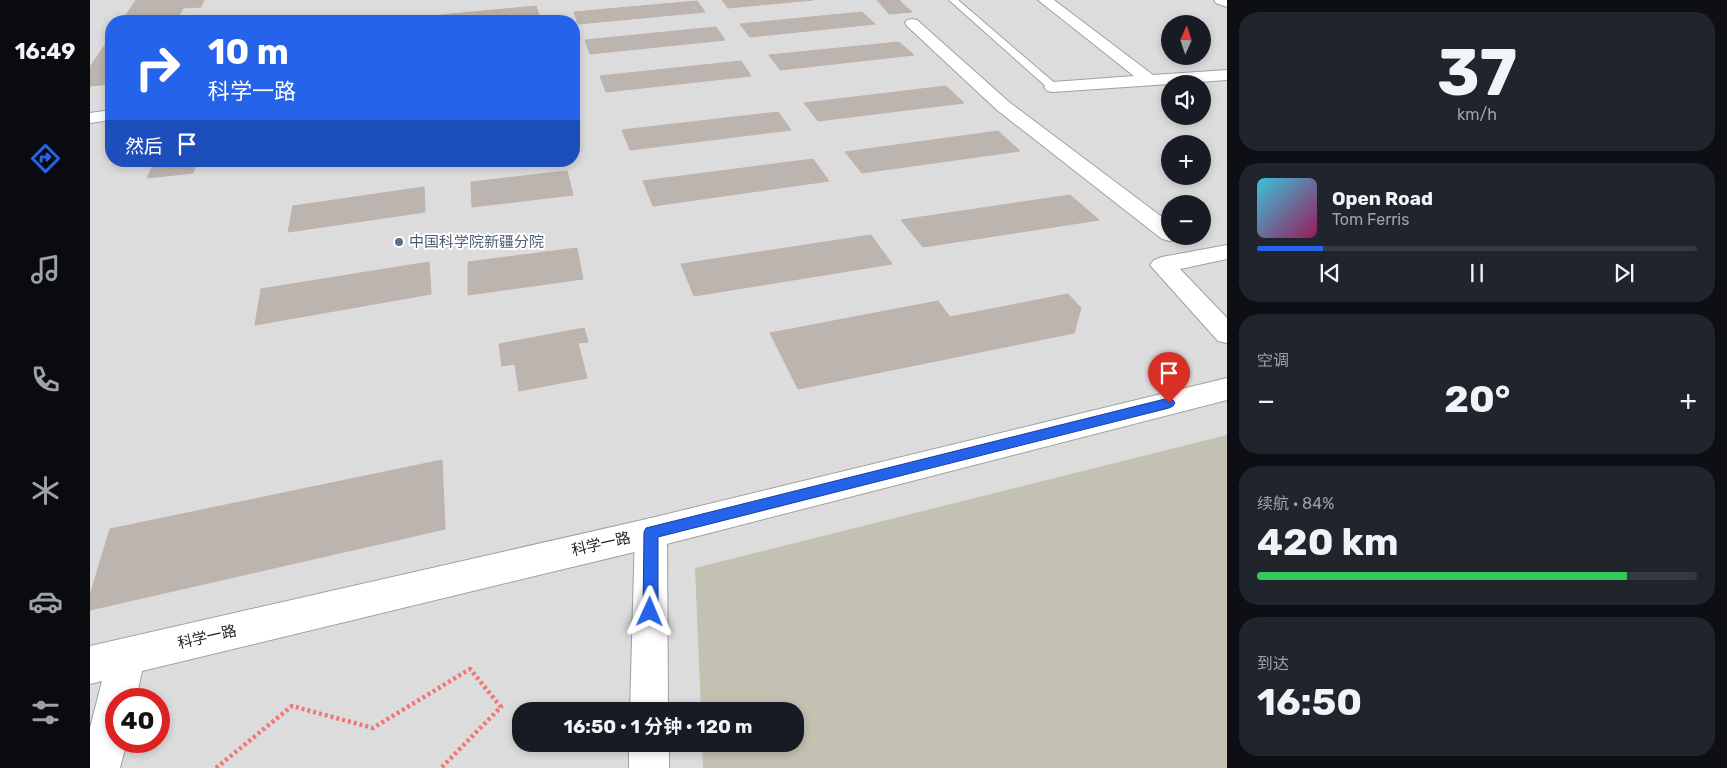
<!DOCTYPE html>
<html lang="zh">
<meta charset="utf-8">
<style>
body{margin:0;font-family:Rubik,"Noto Sans SC",sans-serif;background:#20242c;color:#f1f3f6;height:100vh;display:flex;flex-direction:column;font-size:19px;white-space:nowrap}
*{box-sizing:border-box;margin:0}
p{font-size:16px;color:#9ea1a6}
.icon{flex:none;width:28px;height:28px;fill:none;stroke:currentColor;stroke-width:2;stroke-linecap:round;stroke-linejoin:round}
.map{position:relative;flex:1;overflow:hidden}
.side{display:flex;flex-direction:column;gap:12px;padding:12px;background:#0d0f14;width:500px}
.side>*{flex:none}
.guide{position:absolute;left:15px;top:15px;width:475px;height:152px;border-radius:20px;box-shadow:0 2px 8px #0003;background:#2563eb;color:#fff;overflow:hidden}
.needle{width:32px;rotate:3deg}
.tools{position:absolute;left:1071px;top:15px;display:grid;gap:10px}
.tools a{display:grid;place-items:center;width:50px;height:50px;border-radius:50%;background:#171b24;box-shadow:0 2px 8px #0003;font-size:25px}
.speed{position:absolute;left:15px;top:688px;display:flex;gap:10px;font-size:25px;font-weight:700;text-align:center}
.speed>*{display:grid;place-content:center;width:65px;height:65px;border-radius:50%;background:#171b24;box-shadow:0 2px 8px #0003;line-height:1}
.speed .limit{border:8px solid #d22;background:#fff;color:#111}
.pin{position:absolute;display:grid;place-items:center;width:42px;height:42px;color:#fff;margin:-51px -21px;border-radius:50% 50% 50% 0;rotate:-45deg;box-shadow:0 0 5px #0007}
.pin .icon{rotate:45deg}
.me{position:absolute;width:55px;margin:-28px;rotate:1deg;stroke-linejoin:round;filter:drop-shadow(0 0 4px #0008)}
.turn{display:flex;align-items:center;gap:18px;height:105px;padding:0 20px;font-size:22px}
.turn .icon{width:65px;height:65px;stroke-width:2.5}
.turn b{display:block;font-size:35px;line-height:42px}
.then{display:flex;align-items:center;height:48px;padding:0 20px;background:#0003;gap:10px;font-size:19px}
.big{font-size:38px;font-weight:700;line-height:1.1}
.side .card{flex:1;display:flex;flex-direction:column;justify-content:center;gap:8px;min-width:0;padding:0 18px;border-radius:20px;background:#20242c}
.side .dial{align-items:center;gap:0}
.dial b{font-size:65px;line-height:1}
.song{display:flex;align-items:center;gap:15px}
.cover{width:60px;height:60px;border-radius:8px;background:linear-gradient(135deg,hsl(190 70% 55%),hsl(330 70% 35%))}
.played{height:5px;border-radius:2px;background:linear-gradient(90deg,#2563eb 15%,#363941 15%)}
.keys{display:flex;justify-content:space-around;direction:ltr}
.heat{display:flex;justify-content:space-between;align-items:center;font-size:28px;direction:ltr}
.charge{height:8px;border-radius:4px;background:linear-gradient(90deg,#34c759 84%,#363941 0)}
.trip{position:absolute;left:422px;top:702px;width:292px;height:50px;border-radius:20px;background:#171b24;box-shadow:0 2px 8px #0003;font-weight:700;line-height:50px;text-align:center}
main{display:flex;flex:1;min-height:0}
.tab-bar{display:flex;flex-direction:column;width:90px;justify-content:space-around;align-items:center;background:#090b0e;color:#9ea1a6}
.tab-bar .icon{width:35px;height:35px}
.tab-bar .selected{color:#2563eb}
.tab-bar b{font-size:22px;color:#f1f3f6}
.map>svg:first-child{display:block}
.residential{fill:#dddcdc;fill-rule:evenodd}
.construction{fill:#c3c1b2}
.building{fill:#bcb4af;stroke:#c0b1aa}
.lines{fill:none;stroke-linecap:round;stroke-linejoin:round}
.service-casing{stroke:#a0a0a0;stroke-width:2}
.minor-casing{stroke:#a0a0a0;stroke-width:2}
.tertiary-casing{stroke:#a0a0a0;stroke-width:2}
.path{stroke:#f07677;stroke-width:4.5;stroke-dasharray:3 3;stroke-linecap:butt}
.service{fill:#fff;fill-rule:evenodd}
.minor{fill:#fff;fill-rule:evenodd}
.tertiary{fill:#fff;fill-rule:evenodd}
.route{fill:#2563eb;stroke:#184099}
.service-dot{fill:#5c6f8a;stroke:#fff;stroke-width:2}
.labels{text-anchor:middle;stroke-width:4;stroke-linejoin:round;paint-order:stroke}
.service-label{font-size:15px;fill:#4e5e75;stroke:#fff;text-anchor:start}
.street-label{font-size:15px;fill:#1f1f1f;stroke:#fff}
</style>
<main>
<nav class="tab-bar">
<b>16:49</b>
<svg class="icon selected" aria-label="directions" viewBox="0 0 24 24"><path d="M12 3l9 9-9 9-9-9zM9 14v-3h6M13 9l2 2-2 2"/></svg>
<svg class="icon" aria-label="music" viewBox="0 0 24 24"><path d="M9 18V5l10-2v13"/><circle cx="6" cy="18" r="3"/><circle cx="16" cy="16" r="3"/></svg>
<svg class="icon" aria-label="phone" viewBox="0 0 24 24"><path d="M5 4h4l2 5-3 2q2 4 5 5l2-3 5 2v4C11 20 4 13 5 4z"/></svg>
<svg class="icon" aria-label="climate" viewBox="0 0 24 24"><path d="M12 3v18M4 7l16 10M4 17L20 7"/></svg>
<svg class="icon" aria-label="car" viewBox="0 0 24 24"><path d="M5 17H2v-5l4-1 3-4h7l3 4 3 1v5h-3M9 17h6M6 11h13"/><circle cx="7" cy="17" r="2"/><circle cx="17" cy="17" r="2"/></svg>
<svg class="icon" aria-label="filters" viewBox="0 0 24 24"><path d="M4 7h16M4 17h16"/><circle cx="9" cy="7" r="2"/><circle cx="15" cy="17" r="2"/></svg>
</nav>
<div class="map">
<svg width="1137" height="768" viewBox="0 0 1137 768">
<rect width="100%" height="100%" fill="#efebe6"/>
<path class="residential" d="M0,0H1137V768H0ZM21,21H484V161H21ZM1080,24H1112V56H1080ZM1080,84H1112V116H1080ZM1080,144H1112V176H1080ZM1080,204H1112V236H1080ZM26,699H69V741H26ZM431,711H706V744H431Z"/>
<path class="construction" d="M1137,435V768H613L612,744H706V711H611L605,568Z"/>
<path class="building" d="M46,0H114L111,7L93,8L86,21H32Z
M632,0H723L638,8Z
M787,0H809L822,12L799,14Z
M607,1L615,12L488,24L484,12Z
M446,6L450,19L425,21H287Z
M772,12L785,24L660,37L650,24Z
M626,27L635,40L500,54L495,40Z
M21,36V84L0,86V67Z
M809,42L824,55L690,70L679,55Z
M651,61L661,76L516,92L510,76Z
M856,86L874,103L728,121L714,103Z
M688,112L701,130L540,150L532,130Z
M908,131L930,151L772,173L755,152Z
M723,159L739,181L563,206L553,181Z
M65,161H108L103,173L57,178Z
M477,171L483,195L382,207L381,182Z
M334,187L335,212L198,232L203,206Z
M980,195L1009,220L833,247L811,220Z
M781,235L802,264L604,296L591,264Z
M487,248L493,279L378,295V262Z
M339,262L341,294L165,325L171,289Z
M978,294L991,308L984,333L708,389L680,333L848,301L860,317Z
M494,328L498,342L488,343L497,378L429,391L425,364L412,366L409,344Z
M352,460L355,529L0,610V595L20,529Z"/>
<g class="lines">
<defs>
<path id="service" d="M859,0H868L967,85L968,87L967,89H959Z"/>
<path id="minor" d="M948,0H964L1063,75L1137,70V80L963,92L957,91L954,87L957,83L963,82L1044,76Z
M1124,0H1137V7L1126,3Z
M822,19L827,20L919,102L1080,223V236H1090L1088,239L1080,241L1072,239L907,110L817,26L815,23L817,20Z
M21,110V120L0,123V113Z
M1137,245V259L1090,269L1137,318V343L1128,341L1060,265L1064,260L1072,257Z
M1137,378V400L561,548L52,671L46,699H26V741H37L30,768H0V728L12,681L0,684V646L561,518Z"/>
<path id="tertiary" d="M561,518L573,522L577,533L578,711H540L545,533L549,522Z
M539,744H579V768H539Z"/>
</defs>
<use href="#service" class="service-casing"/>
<use href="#minor" class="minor-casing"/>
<use href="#tertiary" class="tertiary-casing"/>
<path class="path" d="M126,768L202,706L283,728L380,669L411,707L351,768"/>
<use href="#service" class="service"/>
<use href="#minor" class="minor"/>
<use href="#tertiary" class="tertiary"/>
</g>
<path class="route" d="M1079,398L1083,400L1085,403L1083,406L1079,408L568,537V612L565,617L560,619L555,617L553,612L554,532L556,528Z"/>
<circle class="service-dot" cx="309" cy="242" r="5"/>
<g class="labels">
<g class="service-label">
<text x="319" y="247">中国科学院新疆分院</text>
</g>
<g class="street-label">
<text transform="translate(511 544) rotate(-13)" y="5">科学一路</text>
<text transform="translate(117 637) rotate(-13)" y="5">科学一路</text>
</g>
</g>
</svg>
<div class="tools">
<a><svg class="needle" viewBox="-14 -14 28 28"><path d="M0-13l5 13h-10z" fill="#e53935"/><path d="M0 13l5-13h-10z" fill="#9ea1a6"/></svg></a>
<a><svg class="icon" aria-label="sound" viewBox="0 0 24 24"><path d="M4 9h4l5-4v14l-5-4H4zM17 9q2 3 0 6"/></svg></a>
<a>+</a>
<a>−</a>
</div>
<div class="speed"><div class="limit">40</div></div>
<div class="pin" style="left:1079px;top:403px;background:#d93025"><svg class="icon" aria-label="arrive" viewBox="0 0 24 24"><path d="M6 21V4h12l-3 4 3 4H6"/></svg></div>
<svg class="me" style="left:560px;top:612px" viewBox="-20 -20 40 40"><path d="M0-17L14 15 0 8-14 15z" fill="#2563eb" stroke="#fff" stroke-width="4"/></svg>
<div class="trip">16:50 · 1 分钟 · 120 m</div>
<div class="guide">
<div class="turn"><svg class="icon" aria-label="right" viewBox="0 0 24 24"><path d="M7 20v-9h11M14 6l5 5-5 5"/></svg><div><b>10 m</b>科学一路</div></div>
<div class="then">然后<svg class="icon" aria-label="arrive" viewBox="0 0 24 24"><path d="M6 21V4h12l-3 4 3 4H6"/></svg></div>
</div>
</div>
<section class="side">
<div class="card dial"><b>37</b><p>km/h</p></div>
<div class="card">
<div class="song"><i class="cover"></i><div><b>Open Road</b><p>Tom Ferris</p></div></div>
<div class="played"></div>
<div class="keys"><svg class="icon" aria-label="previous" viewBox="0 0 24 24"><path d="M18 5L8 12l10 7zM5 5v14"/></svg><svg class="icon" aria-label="pause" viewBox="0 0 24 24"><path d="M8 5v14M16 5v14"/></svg><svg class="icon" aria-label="next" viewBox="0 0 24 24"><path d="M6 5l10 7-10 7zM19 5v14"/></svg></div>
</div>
<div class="card"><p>空调</p>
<div class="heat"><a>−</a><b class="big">20°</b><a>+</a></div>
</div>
<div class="card"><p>续航 · 84%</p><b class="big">420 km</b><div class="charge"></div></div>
<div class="card"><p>到达</p><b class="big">16:50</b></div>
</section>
</main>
